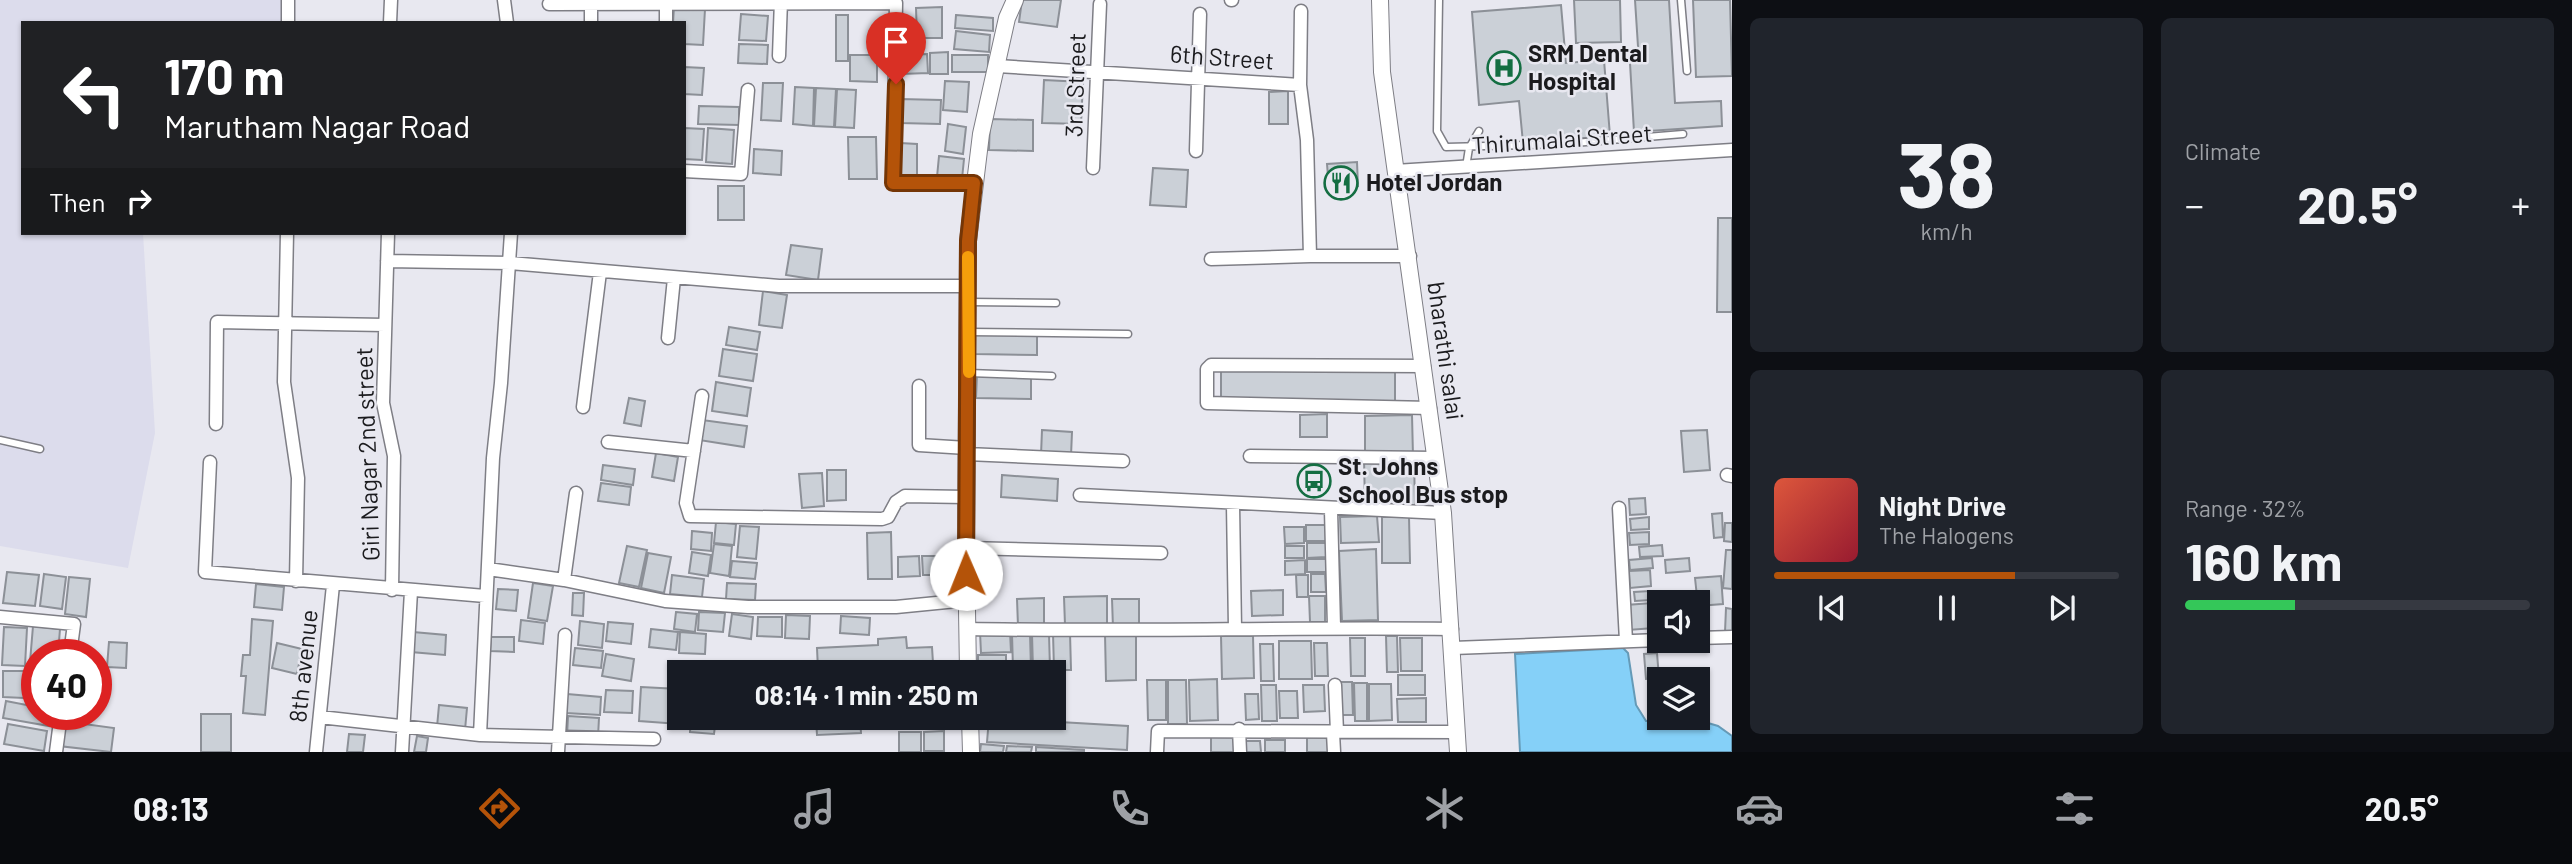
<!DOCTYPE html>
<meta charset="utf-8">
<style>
body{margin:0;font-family:Barlow,sans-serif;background:#20242c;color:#f1f3f6;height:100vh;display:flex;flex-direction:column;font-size:26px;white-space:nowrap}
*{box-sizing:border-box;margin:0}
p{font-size:23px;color:#9ea1a6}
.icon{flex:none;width:38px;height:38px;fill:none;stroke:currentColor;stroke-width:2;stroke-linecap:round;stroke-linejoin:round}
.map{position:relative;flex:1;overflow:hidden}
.side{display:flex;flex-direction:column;gap:18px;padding:18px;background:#0d0f14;width:840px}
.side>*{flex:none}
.guide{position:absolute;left:21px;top:21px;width:665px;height:214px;border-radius:0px;box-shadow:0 2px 5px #0004;background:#202124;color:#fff;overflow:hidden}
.fabs{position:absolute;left:1647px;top:590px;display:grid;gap:14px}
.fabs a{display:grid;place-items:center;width:63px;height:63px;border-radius:0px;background:#171b24;box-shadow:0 2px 5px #0004;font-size:35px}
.speed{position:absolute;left:21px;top:639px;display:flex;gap:14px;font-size:35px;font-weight:700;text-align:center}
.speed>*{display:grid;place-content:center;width:91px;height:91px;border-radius:50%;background:#171b24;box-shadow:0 2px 5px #0004;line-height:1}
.speed .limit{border:10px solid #d22;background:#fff;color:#111}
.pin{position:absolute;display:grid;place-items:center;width:60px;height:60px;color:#fff;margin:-72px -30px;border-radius:50% 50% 50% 0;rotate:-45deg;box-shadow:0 0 7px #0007}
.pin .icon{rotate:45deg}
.me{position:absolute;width:77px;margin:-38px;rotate:359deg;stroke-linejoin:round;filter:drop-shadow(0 0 5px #0008)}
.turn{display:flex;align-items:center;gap:24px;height:147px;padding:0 28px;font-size:32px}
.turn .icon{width:91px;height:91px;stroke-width:2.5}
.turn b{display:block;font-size:49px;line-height:60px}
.then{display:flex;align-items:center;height:66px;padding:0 28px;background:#0003;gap:14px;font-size:26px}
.big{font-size:52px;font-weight:700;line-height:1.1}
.side .card{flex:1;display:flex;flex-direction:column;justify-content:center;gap:10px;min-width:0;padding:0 24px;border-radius:10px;background:#20242c}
.side .dial{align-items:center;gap:0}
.dial b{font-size:91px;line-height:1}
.song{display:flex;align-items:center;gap:21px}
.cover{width:84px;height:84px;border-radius:10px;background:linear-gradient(135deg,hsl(10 70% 55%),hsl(350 70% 35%))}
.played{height:7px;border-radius:4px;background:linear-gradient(90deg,#b45309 70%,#363941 70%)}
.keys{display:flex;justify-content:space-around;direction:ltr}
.heat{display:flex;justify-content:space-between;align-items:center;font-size:38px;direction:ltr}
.charge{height:10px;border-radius:5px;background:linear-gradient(90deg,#34c759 32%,#363941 0)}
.side .tiles{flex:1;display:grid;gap:18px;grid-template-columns:repeat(2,1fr)}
.trip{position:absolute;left:667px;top:660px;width:399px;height:70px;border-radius:0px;background:#171b24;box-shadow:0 2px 5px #0004;font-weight:700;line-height:70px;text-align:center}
.tabs{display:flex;height:112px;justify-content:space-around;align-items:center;background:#090b0e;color:#9ea1a6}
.tabs .icon{width:49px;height:49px}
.tabs .on{color:#b45309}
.tabs b{font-size:32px;color:#f1f3f6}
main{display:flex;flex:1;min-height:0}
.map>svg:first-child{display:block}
.built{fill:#dcdcec}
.water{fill:#85d0f8;stroke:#659ab7;stroke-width:2}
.building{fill:#cbd0d7;stroke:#8c9097;stroke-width:2}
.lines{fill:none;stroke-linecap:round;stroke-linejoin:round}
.service-casing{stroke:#7e7e85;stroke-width:9}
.minor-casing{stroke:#7e7e85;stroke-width:15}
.tertiary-casing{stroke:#7e7e85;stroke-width:18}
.service{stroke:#fff;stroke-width:6}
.minor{stroke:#fff;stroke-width:12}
.tertiary{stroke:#fff;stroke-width:16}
.route-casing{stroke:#753606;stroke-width:18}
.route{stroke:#b45309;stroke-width:12}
.slow{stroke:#f59e0b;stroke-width:12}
.labels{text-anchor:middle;stroke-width:5;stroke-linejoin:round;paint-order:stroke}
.poi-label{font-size:24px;font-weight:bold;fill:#1b1b1e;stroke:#e8e8f0;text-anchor:start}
.street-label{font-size:24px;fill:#1b1b1e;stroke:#e8e8f0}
</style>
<main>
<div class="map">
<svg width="1732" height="752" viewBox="0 0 1732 752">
<rect width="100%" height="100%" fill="#e8e8f0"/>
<path class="built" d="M0,0H281V23H23V233H143L155,433L128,568L0,546Z"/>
<path class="water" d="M1623,648L1628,653L1636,705L1646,721L1698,720L1718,726L1732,736V752H1520L1515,654Z"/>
<path class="building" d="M1022,0H1061L1057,27L1019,22Z
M1574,0H1620L1621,42L1576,43Z
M1635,0H1669L1675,103L1721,101L1722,126L1634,132L1630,63L1639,62Z
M1693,0H1730L1732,76L1696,77Z
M1561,5L1566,63L1604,60L1610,136L1523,143L1519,101L1479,105L1472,12Z
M674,7L705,9L703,45L684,44V23H673Z
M942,7V38H917L916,8Z
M741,14L768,16L766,41L739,40Z
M836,15H848V61H836Z
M956,15L993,18V31L955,28Z
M956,31L990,35L989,52L954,49Z
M739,44L768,45L767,64L738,63Z
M948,52V74H930V53Z
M927,54L928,73L901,74L900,55Z
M850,55H877V82L850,81Z
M952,55H988V72H952Z
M684,67L704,68L702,95L684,94Z
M1044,80L1083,82L1081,124L1042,123Z
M945,81L969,82L967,112L943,110Z
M763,83H783L781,121L761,120Z
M795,87L814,88L813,126L793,124Z
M816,88L836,89L834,127L814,126Z
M837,89L856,90L854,128L835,127Z
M1288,91V124H1269V92Z
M900,99L941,100L940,124L900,123Z
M699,106L739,107V125L698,124Z
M990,119L1033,120V151L989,150Z
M948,124L966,127L963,154L945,151Z
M684,128L704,129L702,160L684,159Z
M708,128L734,130L732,164L706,162Z
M848,137H876L877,179H849Z
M900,143L917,144V176L899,175Z
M754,149L782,151L781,175L753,173Z
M939,156L964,159L962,179L937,177Z
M1357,162L1358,186L1329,189L1327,164Z
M1153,168L1188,170L1186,207L1150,205Z
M718,186H744V220H718Z
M1718,218H1732V312H1717Z
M791,245L822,249L818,280L786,275Z
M763,291L787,295L782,328L759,325Z
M729,327L760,332L757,350L726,345Z
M975,334L1037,335V355L975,354Z
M723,349L757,354L753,381L719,376Z
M1221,369L1395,370V403L1221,402Z
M977,375L1031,376V399L976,398Z
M716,382L751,388L747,416L712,411Z
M629,398L645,401L641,426L624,423Z
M1327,414V437H1300V415Z
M1412,415L1413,456L1365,457V416Z
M702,420L747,426L744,447L699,440Z
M1042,430L1072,432L1071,456L1041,455Z
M1707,430L1710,470L1684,472L1681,431Z
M656,453L678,457L674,481L652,477Z
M1364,458H1414L1415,506H1365Z
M603,465L635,469L633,485L601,480Z
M827,470H846V500L827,501Z
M822,473L824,506L802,508L799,474Z
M1002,475L1058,479L1057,501L1001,497Z
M601,483L631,487L629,505L598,501Z
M1645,498L1646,514L1630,515L1629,499Z
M1722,513L1723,537L1714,538L1712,514Z
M1377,516L1379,542L1341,543L1340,517Z
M1382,517H1409L1410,563H1382Z
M1649,517V529L1631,530L1630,519Z
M716,522L736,524L734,545L714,543Z
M1725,523H1732V542L1724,541Z
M1306,525H1327V541H1306Z
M740,526L759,527L756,559L737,557Z
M1284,527H1304V543L1285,544Z
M692,531L712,533L711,551L691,549Z
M891,532L892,579H868L867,533Z
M1649,532V544L1630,545L1629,533Z
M1307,543H1326V557L1307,558Z
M714,544L732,546L729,576L710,573Z
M1662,545L1663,556L1640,557L1639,547Z
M627,546L647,550L639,587L619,583Z
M1285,546H1304V558H1285Z
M1376,549L1378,620L1342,621L1339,551Z
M1726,550H1732V589L1723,588Z
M692,552L711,555L708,576L689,573Z
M648,553L671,557L664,593L641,588Z
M919,556L920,576L898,577V557Z
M922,556H944V575H923Z
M1652,558L1653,568L1630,570L1629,560Z
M1689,558L1690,571L1666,573L1665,560Z
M1307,559H1327V572H1307Z
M1305,560V574L1285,575V561Z
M732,561L757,563L755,579L730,577Z
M1650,570L1651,586L1630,588L1629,571Z
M7,572L39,575L35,606L3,603Z
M44,574L66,577L62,609L40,606Z
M1311,574H1325L1326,592H1311Z
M672,575L704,579L702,597L670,594Z
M1296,575H1308V597H1297Z
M1721,576L1723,604L1698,606L1695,578Z
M69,577L90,579L86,617L65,614Z
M533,583L553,586L547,621L528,618Z
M727,583L756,584L755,600L726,599Z
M256,584L284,587L282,610L254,607Z
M498,589L518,590L516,611L496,609Z
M1283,590V615L1252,616L1251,591Z
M1650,591L1651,600L1635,601L1634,592Z
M573,593H584L583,616L572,615Z
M1107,596V624L1065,625L1064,597Z
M1309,596H1325V622H1310Z
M1044,598V625L1018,626L1017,599Z
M1112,599H1139V628H1113Z
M1652,603L1654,628L1628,630L1626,605Z
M1726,608L1732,609V632H1725Z
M676,612L697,614L695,632L674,629Z
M699,612L725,613L723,632L698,630Z
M732,614L753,617L751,639L729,636Z
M786,615L810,616L809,639L785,638Z
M841,616L870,618L869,635L840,633Z
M758,617H782V637L757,636Z
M252,619L273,621L265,715L243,713L246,676H241L243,655H250Z
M521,620L545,623L543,644L519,641Z
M580,621L604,624L602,648L578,645Z
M608,622L633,624L631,644L606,641Z
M33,626L60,629L58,654H37V663L30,662Z
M4,627L27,628L25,666L2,665Z
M651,629L678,632L676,650L649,647Z
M413,632L446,635L445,655L411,652Z
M680,632L706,634L705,654L679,653Z
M980,632H1010L1011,652L981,653Z
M1053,633H1070L1071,670H1054Z
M1012,634H1030L1031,669H1013Z
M1032,634H1049L1050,669L1033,670Z
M1105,634H1136V680L1106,681Z
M1221,636H1253L1254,678L1222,679Z
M1386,636H1397L1398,672H1387Z
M491,637H514V652L490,651Z
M906,637L907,648L932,647L933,663L818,670L817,648L878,645V639Z
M1350,638H1365V676H1351Z
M1400,638H1422V671H1401Z
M1279,641H1311L1312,679H1279Z
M109,642L127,643L126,668L107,667Z
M277,643L302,649L297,674L272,668Z
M1314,643H1327L1328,676H1315Z
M1260,644H1273L1274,681H1261Z
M575,648L603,651L601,668L573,665Z
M1657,653L1659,678L1646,679L1644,654Z
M606,654L634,659L631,681L602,676Z
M978,655H1006V672H978Z
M3,671H24V698L3,697Z
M1398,675H1425V695H1398Z
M1217,679L1218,720L1190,721L1189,680Z
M1147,680H1166V720H1148Z
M1168,680H1186L1187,724H1168Z
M1338,682H1352L1353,715H1338Z
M1354,683H1367V721H1355Z
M1369,684H1391L1392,720L1369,721Z
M1261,685H1276L1277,721H1262Z
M1303,685H1324L1325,711L1304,712Z
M641,687L679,689V724L639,721Z
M606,690L633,691L632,713L604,712Z
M1279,691H1297L1298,718H1280Z
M567,694L601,697L600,715L566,713Z
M1245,694H1258L1259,719L1246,720Z
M1426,698V722H1398L1397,699Z
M6,701L37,707V714H51L49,726L3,718Z
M439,705L467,708L465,730L437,727Z
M201,714H231V752H201Z
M568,716L599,718L598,737L567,736Z
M691,718H716L714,734L690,732Z
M816,718H860L861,733L817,735Z
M989,718L1128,726L1127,750L987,742Z
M62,721L114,728L111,752L59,746Z
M8,724L47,731L44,751L4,744Z
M944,731V751H924V732Z
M899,732H921V752H899Z
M349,734L365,735L363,752H347Z
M417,736L428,738L426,752H414Z
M1307,736H1328V752H1307Z
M1211,737H1234V752H1211Z
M1265,740H1285V752H1265Z
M1242,741H1260L1261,752H1242Z
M981,744L1004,746L1003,752H980Z
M1007,746L1032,747L1031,752H1006Z
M1036,747L1084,750V752H1036Z"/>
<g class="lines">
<defs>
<path id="service" d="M1439,0L1437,131L1446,147L1562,144L1683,134
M1681,0L1687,71
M1466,167L1469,148L1479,131
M969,302L1056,303
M969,332L1128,334
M969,373L1052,376
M0,440L40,449"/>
<path id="minor" d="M288,0V23
M504,0L507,23
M1231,0H1232
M549,4L896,3L893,183H974
M591,4V23
M666,4V23
M390,23L391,0
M779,56L781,0
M997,66L1300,85L1307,140L1310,256H1410
M1300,85L1301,11
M1196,151L1200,14
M1093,168L1100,4
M684,171L741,174L748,90
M1395,171L1732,150
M287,233L284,382L298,478L296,581
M388,233L383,403L394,456L392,590
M1211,259L1310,256
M387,261L510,263L779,286H968
M668,338L674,278
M1424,366L1211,365L1207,369V403L1430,408
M919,386V445L967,448
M702,396L686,503L690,516L882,519L888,517L896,502L905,496L966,497
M583,407L600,272
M216,424L217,322L385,325
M608,442L694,451
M967,454L1123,461
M1250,456L1436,458
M210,462L205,572L485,596
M1727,475L1732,476
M1080,495L1443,513
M1233,505L1235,628
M1619,508L1626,641
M1331,510L1334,627
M966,548L1161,553
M488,569L564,580L665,601L748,607H896L967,600
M564,580L576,493
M0,617L74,624L70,654
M967,629C1129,632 1290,627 1452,629
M1698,638L1732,637
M1453,648L1659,640
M1335,685L1337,732
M320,717L480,735L654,739
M1239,729L1240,752
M1333,733L1334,752
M480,735L493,458L501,383L511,233
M56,752L61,714
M316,752L333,585
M402,752L411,591
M558,752L565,635
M1157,752L1158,731L1457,732"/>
<path id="tertiary" d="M1380,0L1382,72L1443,513L1458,752
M968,672L966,548L968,241L981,134L1007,18L1015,0
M970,718L971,752"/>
</defs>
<use href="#service" class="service-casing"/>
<use href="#minor" class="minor-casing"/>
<use href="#tertiary" class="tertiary-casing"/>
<use href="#service" class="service"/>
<use href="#minor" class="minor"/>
<use href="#tertiary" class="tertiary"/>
</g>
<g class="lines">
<defs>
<path id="route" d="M896,84L893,183H974L968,241L966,574"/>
</defs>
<use href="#route" class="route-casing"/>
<use href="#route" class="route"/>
<path class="slow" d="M968,257L969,372"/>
</g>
<defs>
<symbol id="hospital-ring" viewBox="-11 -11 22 22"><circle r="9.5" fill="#e8e8f0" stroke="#146e42" stroke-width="1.5"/><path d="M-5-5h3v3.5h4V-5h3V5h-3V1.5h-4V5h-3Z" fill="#146e42"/></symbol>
<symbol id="restaurant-ring" viewBox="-11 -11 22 22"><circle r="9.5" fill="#e8e8f0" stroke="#146e42" stroke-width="1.5"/><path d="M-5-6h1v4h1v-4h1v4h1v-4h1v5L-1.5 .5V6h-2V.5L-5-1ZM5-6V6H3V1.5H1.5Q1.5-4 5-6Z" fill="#146e42"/></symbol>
<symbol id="bus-ring" viewBox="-11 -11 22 22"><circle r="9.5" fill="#e8e8f0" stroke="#146e42" stroke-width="1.5"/><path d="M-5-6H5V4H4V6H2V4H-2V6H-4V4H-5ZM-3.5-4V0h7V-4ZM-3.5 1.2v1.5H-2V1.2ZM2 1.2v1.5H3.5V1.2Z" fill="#146e42"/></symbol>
</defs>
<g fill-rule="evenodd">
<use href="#hospital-ring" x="1485" y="49" width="38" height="38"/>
<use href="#restaurant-ring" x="1322" y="164" width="38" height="38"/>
<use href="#bus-ring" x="1295" y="462" width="38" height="38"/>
</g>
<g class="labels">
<g class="poi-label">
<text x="1528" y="62">SRM Dental<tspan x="1528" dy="28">Hospital</tspan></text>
<text x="1366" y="191">Hotel Jordan</text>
<text x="1338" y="475">St. Johns<tspan x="1338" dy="28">School Bus stop</tspan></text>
</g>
<g class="street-label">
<text transform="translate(1222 58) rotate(4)" y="8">6th Street</text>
<text transform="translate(1076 85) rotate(-88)" y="8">3rd Street</text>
<text transform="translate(1562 140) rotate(-4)" y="8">Thirumalai Street</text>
<text transform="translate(1445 351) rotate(82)" y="8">bharathi salai</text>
<text transform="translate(368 454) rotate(-92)" y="8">Giri Nagar 2nd street</text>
<text transform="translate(304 666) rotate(-84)" y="8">8th avenue</text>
</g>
</g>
</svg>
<div class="fabs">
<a><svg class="icon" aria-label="sound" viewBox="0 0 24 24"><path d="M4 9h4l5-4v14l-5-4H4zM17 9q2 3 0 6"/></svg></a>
<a><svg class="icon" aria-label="layers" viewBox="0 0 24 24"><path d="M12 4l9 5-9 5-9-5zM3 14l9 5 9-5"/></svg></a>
</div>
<div class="speed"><div class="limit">40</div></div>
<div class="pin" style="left:896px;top:84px;background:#d93025"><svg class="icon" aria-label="arrive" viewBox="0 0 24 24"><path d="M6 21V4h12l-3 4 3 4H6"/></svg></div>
<svg class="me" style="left:966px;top:574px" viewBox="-20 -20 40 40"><circle r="19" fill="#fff"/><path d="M0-13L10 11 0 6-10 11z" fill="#b45309"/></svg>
<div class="trip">08:14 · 1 min · 250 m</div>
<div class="guide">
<div class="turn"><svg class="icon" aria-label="left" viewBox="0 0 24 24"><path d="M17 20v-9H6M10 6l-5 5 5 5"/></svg><div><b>170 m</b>Marutham Nagar Road</div></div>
<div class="then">Then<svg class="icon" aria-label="right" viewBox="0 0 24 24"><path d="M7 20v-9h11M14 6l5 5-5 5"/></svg></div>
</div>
</div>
<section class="side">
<div class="tiles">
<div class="card dial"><b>38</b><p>km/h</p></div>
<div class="card"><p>Climate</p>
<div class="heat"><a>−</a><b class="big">20.5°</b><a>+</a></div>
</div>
<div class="card">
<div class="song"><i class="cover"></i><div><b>Night Drive</b><p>The Halogens</p></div></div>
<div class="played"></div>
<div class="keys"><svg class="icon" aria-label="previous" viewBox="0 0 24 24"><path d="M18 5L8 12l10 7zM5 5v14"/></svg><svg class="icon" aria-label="pause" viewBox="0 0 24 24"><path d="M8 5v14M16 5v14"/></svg><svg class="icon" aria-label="next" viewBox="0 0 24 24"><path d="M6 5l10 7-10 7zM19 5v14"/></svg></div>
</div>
<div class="card"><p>Range · 32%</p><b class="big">160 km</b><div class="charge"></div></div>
</div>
</section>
</main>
<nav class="tabs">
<b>08:13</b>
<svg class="icon on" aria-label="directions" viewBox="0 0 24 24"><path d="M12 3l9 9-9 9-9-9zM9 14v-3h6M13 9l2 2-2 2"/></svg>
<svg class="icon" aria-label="music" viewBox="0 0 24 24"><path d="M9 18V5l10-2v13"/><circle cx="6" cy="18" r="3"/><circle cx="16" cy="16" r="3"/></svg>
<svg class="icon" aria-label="phone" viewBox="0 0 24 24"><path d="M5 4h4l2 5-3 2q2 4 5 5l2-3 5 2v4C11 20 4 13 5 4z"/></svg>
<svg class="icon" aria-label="climate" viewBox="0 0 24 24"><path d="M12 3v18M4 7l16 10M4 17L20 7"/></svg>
<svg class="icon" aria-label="car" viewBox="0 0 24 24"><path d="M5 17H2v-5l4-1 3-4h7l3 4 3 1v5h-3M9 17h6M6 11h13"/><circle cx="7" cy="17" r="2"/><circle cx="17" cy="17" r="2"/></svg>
<svg class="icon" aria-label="filters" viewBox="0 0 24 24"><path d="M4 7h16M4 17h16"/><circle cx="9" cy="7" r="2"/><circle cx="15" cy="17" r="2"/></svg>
<b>20.5°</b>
</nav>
